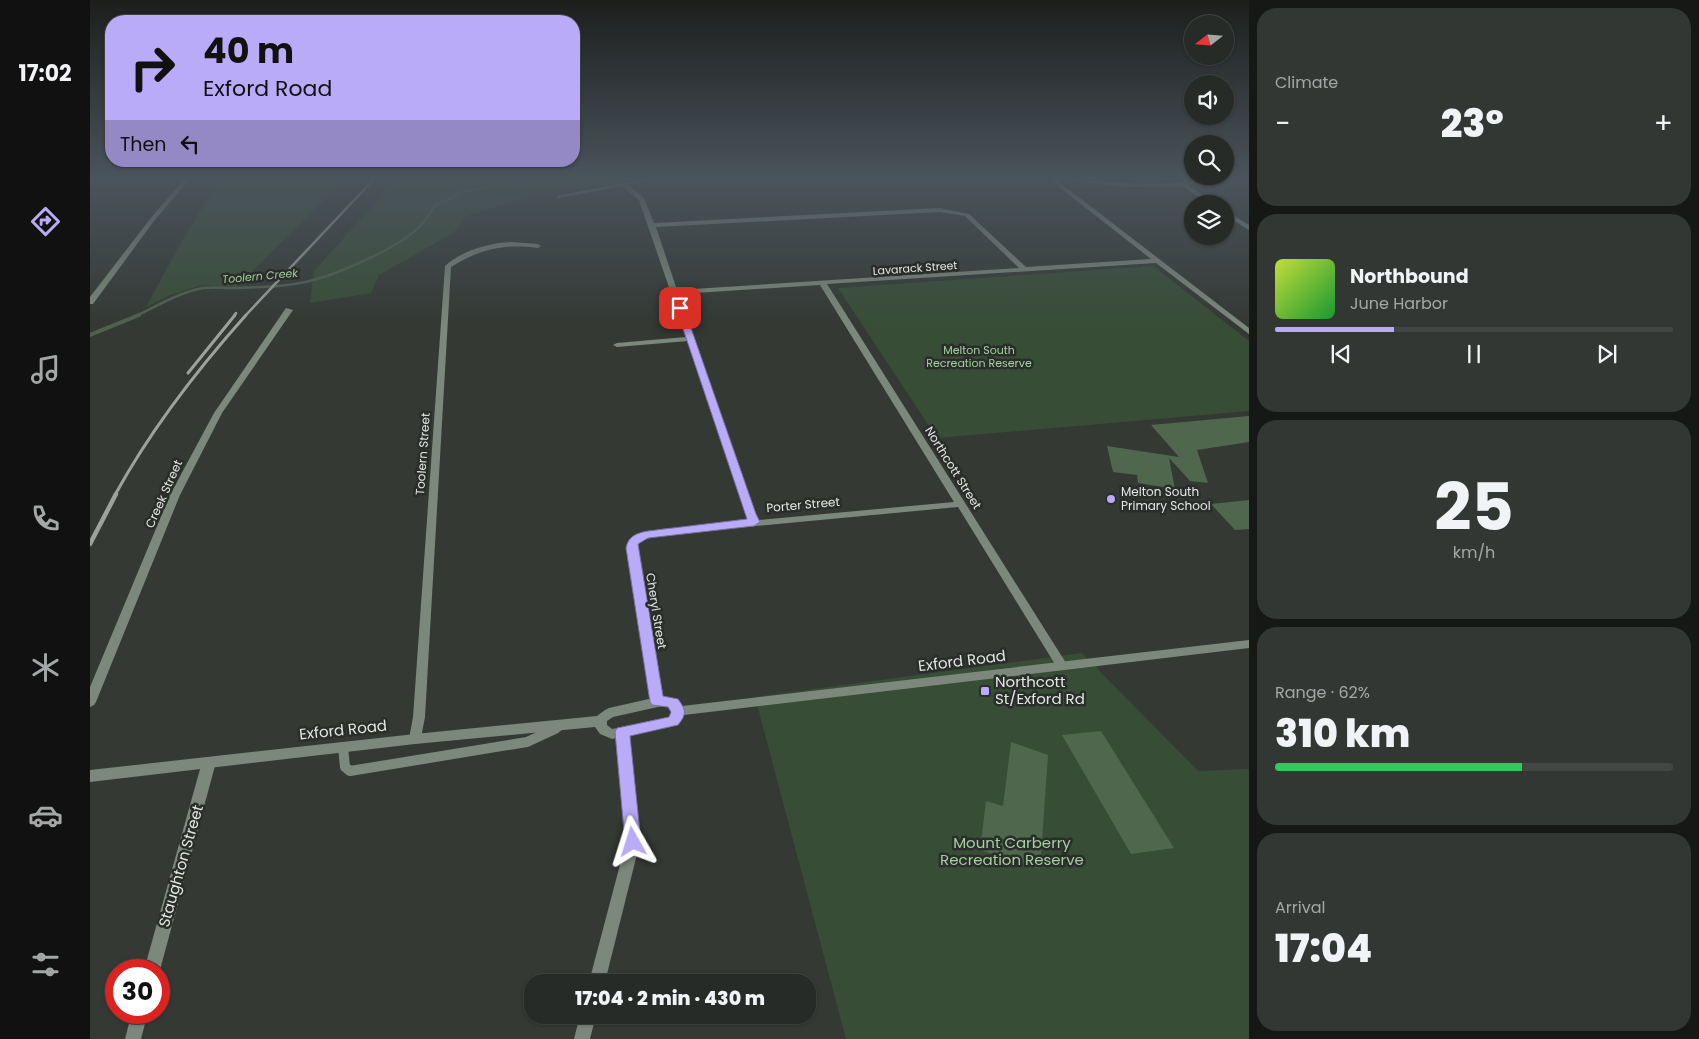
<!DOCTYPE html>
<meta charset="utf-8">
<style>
body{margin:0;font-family:Poppins,sans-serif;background:#333733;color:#f1f3f6;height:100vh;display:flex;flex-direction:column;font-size:19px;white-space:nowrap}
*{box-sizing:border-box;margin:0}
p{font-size:16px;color:#a4a7a7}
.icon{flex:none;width:28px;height:28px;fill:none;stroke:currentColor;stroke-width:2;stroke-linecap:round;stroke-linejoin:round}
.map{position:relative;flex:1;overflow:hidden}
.side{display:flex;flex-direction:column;gap:8px;padding:8px;background:#151815;width:450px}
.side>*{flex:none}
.banner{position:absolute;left:15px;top:15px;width:475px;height:152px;border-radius:20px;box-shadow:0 1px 4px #0004,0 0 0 1px #434744;background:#b9abf7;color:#111;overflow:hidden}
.needle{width:32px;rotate:253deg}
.controls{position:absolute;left:1094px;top:15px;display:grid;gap:10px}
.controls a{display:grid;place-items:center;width:50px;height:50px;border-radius:50%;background:#272b27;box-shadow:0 1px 4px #0004,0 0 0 1px #434744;font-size:25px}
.speed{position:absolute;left:15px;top:959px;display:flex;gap:10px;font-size:25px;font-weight:700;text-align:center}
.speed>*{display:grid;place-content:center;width:65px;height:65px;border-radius:50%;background:#272b27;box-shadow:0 1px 4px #0004,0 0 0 1px #434744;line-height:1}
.speed .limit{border:8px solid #d22;background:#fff;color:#111}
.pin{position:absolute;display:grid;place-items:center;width:42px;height:42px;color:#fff;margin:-21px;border-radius:10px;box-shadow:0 2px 8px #0006}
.me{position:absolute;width:55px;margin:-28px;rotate:354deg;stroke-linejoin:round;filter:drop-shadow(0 0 4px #0008)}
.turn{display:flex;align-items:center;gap:18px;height:105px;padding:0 15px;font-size:22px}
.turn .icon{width:65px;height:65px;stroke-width:2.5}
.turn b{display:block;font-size:35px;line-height:42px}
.then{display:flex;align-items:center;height:48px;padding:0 15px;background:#0003;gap:10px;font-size:19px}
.big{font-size:38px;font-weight:800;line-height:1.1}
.side .tile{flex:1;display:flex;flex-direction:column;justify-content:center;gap:8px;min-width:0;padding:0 18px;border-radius:20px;background:#333733}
.side .dial{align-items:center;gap:0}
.dial b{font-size:65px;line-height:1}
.song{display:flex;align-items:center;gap:15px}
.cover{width:60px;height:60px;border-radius:8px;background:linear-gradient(135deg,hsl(70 70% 55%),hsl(130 70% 35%))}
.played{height:5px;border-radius:2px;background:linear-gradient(90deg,#b9abf7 30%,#434744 30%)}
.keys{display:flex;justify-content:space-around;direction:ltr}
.heat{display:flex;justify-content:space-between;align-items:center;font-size:28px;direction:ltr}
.charge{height:8px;border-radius:4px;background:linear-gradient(90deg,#34c759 62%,#434744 0)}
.trip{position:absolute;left:434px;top:974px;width:292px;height:50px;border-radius:20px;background:#272b27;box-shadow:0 1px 4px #0004,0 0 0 1px #434744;font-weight:800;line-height:50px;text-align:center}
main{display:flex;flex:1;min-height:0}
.dock{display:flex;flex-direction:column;width:90px;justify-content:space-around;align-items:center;background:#101110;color:#a4a7a7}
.dock .icon{width:35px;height:35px}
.dock .on{color:#b9abf7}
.dock b{font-size:22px;color:#f1f3f6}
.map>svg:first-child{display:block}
.green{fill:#384d36}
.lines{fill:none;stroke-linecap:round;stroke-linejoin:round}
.stream-far1{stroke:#50604f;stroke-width:2.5}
.stream{stroke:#50604f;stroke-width:4}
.building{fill:#4f674d}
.service-far1{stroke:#7c887b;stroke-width:8}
.service{stroke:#7c887b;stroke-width:10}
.minor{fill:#7c887b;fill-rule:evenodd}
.tertiary{fill:#7c887b;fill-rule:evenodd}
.rail-far2{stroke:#9ea29e;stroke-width:2.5}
.rail-far1{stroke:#9ea29e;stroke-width:3}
.rail{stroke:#9ea29e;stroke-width:4.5}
.route{fill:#b9abf7;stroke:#786fa1}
.poi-dot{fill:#b9abf7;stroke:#2a2e2a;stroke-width:2}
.labels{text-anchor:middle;stroke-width:5;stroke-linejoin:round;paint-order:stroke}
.far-street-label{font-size:11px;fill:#e3e6e3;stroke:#2a2e2a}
.far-water-label{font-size:11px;font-style:italic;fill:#a2cd9e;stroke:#2a2e2a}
.far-park-label{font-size:11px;fill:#a5d0a0;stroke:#2a2e2a}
.street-label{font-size:12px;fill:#e3e6e3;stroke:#2a2e2a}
.poi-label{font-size:12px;fill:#e3e6e3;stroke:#2a2e2a;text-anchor:start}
.near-street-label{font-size:15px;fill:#e3e6e3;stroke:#2a2e2a}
.near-poi-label{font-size:15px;fill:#e3e6e3;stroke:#2a2e2a;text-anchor:start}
.near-park-label{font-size:15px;fill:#a5d0a0;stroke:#2a2e2a}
</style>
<main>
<nav class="dock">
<b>17:02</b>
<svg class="icon on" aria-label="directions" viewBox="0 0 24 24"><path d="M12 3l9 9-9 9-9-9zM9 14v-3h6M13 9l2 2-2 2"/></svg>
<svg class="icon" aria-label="music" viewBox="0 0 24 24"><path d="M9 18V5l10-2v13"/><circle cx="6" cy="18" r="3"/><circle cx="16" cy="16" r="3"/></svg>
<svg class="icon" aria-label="phone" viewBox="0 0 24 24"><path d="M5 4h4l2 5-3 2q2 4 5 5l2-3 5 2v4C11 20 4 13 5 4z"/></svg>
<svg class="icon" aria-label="climate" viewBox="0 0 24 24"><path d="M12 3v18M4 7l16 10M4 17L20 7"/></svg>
<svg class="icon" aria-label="car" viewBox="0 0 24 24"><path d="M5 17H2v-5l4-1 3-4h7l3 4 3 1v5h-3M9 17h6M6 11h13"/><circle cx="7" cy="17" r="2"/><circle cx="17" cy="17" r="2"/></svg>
<svg class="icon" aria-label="filters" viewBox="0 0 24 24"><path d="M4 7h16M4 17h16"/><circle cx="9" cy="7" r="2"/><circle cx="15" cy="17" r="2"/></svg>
</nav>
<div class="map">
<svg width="1159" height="1039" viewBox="0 0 1159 1039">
<rect width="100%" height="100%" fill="#343934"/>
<path class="green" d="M130,179H256L146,287L112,285L80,295L56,307L92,241Z
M307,179H555L455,193L376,216L363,233L289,275L281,293L220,303L224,271Z
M1063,266L1159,341V411L847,438L748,288Z
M992,653L1108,771L1159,769V1039H756L665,697Z"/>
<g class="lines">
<path class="stream-far1" d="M46,316C67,306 90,292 113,288C123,287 133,288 143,288C171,287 201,287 227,279C254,271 310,247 329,227C347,209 335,206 365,197L366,194L371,192L442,179"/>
<path class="stream" d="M0,335L49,315"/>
</g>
<path class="building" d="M1159,416V442L1107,450L1118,483L1100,481L1079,458L1085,489L1048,483L1047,475L1023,472L1017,446L1089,457L1061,425Z
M1159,500V529L1145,530L1121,504Z
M1011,731L1084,848L1041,854L972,735Z
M921,742L958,755L950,869L890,850L896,801L913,806Z"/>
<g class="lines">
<path class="service-far1" d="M463,730L468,728"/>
<path class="service" d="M253,747L255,767L260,771L437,742L465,729"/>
<path class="minor" d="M556,179H567L538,185L554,198L564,223L849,208L879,214L936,267L1061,259L964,183V179L1062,184L1081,183L1113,179L1098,185L1126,204H1119L1092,186L1042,187L969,180V182L1159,328V334L1066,263L737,284L976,663L978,666L976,669L972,670L968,669L868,507L571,535L550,541L547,548L573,702L571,705L567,707L563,705L537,548L542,537L571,529L658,521L598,341L527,347L523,345L527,343L596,337L549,200L532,186L469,198L466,196ZM849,212L875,216L929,268L587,290L566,227ZM730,285L864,502L668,520L589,294Z
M1135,210L1159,225V230L1135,215Z
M421,242L448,244L451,246L448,248C413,244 392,248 361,267L335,717L330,743L325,744L320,743L319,739L323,717L355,266C371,251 399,243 421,242Z
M196,308L203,310L132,413L90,495L6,702L4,705L0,707V687L80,495L124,413Z
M533,727L538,728L539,732L550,842L515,982H499L536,842L527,732L528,728Z
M119,757L124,758L126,762L70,970L69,973V970H54L112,762L114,758Z
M42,1012H58L51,1039H35Z
M490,1015H506L500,1039H484Z"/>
<path class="tertiary" d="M94,179H100L64,221L3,304H0V297L60,219Z
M1159,640V648L594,715L587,725L522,739L510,734L505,727L325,744L0,782V770L325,734L507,716L515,710L519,708L572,696L590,702L592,706ZM572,706L580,708L582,714L579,717L522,729L517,725V721L523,717Z"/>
<path class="rail-far2" d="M144,316L146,313
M155,316L284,179"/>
<path class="rail-far1" d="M98,373L145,315
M25,495C61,429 106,371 156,315"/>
<path class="rail" d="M0,544L26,494"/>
</g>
<linearGradient id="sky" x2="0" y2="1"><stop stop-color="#1d1f1d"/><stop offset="0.55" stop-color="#4a545c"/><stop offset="1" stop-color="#4a545c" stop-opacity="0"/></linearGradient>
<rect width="1159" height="324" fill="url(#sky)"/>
<path class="route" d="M587,306L594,308L666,514L670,522L664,526L558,538L548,544L573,696L588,699C596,710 597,714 588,725L540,736L551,842L549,847L543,849L538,847L535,842L525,732L527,728L532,727L579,717L581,712L578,707L562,705L560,702L536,548C538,536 547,533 558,531L657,519L586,308Z"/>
<g class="poi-dot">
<circle cx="1021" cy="499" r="5"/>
<rect x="890" y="686" width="10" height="10" rx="2.5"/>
</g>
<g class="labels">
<g class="far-street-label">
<text transform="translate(825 268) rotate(-4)" y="4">Lavarack Street</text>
</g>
<g class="far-water-label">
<text transform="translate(170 276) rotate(-5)" y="4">Toolern Creek</text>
</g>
<g class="far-park-label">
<text x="889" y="354">Melton South<tspan x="889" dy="13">Recreation Reserve</tspan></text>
</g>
<g class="street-label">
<text transform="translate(333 454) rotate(-86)" y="4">Toolern Street</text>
<text transform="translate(863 468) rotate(58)" y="4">Northcott Street</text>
<text transform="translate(74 494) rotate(-66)" y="4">Creek Street</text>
<text transform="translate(713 505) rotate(-5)" y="4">Porter Street</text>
<text transform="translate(566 611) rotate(81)" y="4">Cheryl Street</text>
</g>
<g class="poi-label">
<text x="1031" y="496">Melton South<tspan x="1031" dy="14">Primary School</tspan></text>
</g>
<g class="near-street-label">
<text transform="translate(872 661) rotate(-7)" y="5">Exford Road</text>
<text transform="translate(253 730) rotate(-6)" y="5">Exford Road</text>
<text transform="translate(91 866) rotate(-74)" y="5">Staughton Street</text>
</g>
<g class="near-poi-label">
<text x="905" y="687">Northcott<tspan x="905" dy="17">St/Exford Rd</tspan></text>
</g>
<g class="near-park-label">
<text x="922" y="848">Mount Carberry<tspan x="922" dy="17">Recreation Reserve</tspan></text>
</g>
</g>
</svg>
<div class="controls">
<a><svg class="needle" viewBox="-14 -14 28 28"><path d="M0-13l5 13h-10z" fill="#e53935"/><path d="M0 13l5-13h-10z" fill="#a4a7a7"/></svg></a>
<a><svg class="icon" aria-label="sound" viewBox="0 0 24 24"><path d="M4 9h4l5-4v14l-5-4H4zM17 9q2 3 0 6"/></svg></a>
<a><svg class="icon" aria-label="search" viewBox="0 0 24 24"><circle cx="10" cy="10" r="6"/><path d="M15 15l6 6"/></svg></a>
<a><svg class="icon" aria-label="layers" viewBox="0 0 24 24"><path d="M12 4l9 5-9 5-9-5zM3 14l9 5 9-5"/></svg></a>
</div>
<div class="speed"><div class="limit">30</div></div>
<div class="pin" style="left:590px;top:308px;background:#d93025"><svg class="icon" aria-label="arrive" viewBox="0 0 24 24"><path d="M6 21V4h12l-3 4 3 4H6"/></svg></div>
<svg class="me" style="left:543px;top:842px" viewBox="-20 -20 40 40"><path d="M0-17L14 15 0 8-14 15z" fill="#b9abf7" stroke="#fff" stroke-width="4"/></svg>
<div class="trip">17:04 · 2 min · 430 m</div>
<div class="banner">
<div class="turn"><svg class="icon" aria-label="right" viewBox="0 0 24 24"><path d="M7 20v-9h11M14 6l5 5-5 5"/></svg><div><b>40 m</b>Exford Road</div></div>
<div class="then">Then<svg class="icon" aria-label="left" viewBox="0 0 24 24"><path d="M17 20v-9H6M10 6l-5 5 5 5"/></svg></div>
</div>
</div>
<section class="side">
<div class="tile"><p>Climate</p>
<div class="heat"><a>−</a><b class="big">23°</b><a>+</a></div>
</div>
<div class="tile">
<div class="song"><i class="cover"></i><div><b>Northbound</b><p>June Harbor</p></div></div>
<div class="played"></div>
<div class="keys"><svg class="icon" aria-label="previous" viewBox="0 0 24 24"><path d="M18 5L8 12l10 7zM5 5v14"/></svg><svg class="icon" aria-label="pause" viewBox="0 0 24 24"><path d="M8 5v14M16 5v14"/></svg><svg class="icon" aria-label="next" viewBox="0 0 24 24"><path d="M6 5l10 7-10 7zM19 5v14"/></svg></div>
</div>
<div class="tile dial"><b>25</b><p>km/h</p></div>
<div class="tile"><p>Range · 62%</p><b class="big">310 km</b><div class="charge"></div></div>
<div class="tile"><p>Arrival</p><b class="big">17:04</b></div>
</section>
</main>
